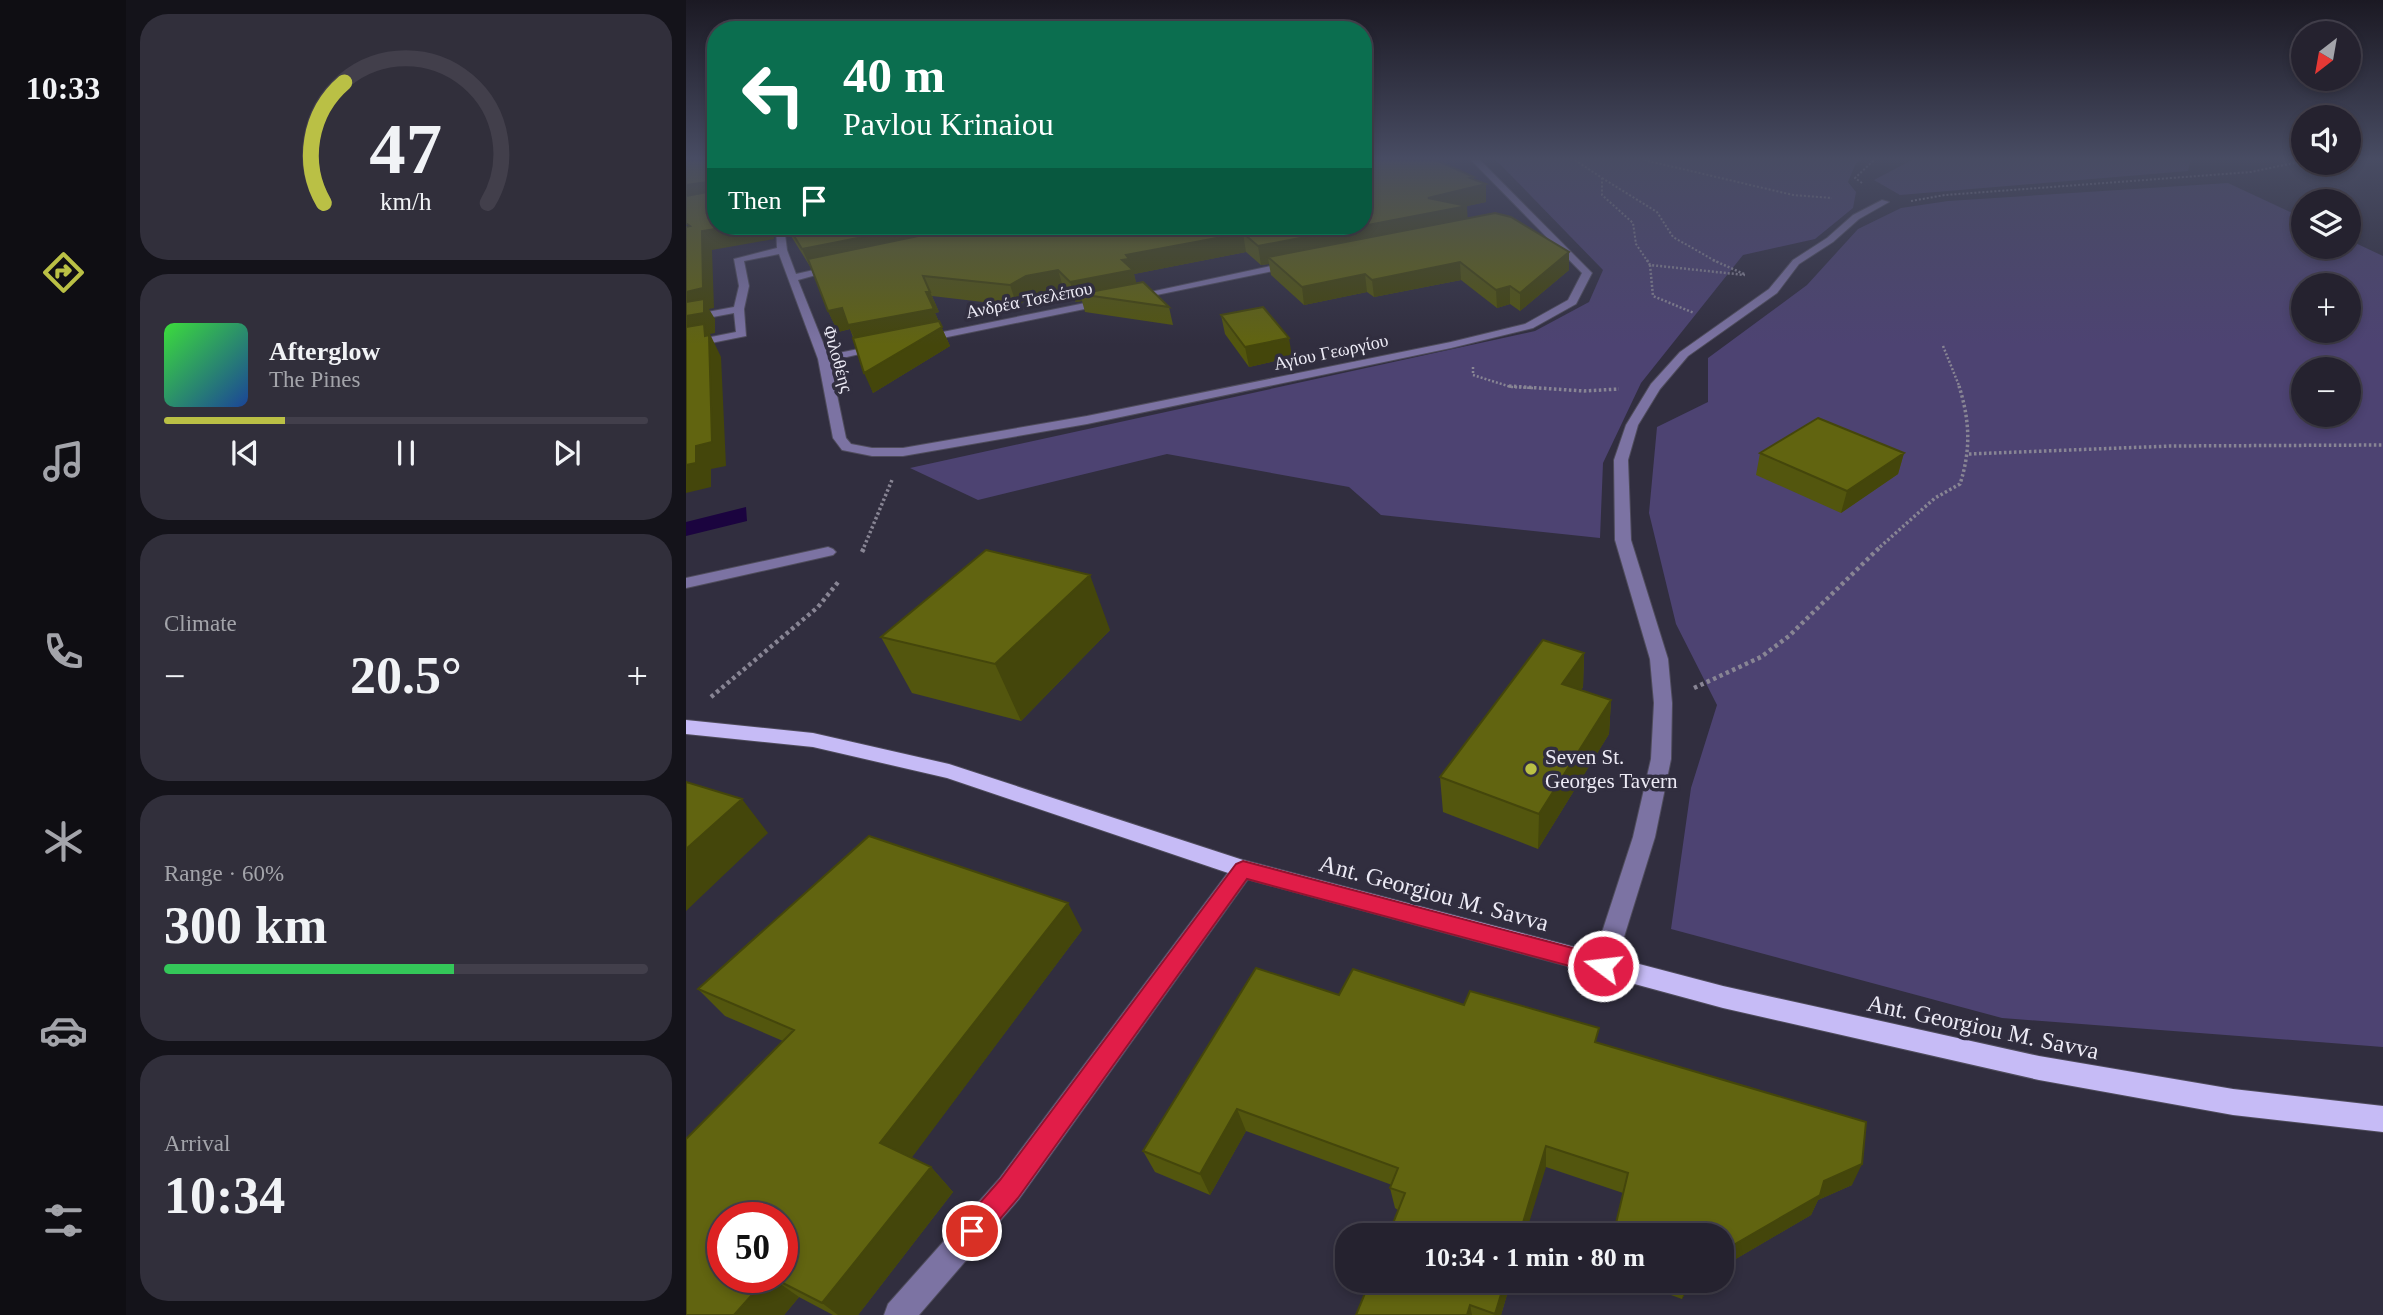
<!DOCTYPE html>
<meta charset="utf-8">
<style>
body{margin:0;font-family:Georgia,serif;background:#312f3b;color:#f1f3f6;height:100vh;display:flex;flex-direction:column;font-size:26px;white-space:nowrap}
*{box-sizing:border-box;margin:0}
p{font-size:23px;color:#a3a4aa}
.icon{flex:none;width:38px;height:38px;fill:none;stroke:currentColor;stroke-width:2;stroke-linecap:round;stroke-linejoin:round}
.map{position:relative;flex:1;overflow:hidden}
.details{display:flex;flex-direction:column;gap:14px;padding:14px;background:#14131a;width:560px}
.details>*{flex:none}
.guide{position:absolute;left:21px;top:21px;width:665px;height:214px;border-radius:28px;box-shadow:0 4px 10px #0003,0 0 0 2px #423f4b;background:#0b6e4f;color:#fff;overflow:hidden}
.needle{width:46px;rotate:211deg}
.tools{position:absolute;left:1605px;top:21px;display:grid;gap:14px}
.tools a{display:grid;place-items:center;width:70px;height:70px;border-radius:50%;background:#25222f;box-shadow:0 4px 10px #0003,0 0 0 2px #423f4b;font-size:35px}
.speed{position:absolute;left:21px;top:1202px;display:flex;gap:14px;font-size:35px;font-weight:700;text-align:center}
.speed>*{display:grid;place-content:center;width:91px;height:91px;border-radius:50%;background:#25222f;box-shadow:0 4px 10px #0003,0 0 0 2px #423f4b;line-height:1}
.speed .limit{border:10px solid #d22;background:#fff;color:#111}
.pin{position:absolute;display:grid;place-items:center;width:60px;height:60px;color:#fff;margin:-30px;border:4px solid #fff;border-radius:50%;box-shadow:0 2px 7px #0007}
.me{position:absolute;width:77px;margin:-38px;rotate:285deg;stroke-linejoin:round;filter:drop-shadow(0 0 5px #0008)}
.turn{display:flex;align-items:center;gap:24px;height:147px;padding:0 21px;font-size:32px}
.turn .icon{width:91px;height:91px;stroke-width:2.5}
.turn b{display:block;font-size:49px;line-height:60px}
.then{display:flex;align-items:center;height:66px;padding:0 21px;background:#0003;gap:14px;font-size:26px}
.big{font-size:52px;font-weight:700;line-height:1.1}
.details .tile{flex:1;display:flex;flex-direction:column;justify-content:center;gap:10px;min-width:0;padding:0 24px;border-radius:28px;background:#312f3b}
.details .dial{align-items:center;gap:0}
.dial svg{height:182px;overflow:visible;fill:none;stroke:#423f4b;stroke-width:7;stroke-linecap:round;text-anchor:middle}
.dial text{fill:#f1f3f6;stroke:none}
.song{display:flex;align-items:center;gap:21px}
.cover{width:84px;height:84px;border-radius:10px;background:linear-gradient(135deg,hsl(120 70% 55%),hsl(220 70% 35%))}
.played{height:7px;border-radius:4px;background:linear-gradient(90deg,#bac045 25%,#423f4b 25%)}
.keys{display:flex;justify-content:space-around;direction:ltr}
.heat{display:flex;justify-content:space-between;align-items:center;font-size:38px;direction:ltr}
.charge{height:10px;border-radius:5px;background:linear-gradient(90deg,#34c759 60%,#423f4b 0)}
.trip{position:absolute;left:649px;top:1223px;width:399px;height:70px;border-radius:28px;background:#25222f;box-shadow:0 4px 10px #0003,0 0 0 2px #423f4b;font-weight:700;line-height:70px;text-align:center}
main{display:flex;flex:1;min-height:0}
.menu{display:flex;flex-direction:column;width:126px;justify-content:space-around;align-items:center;background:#0f0e13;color:#a3a4aa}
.menu .icon{width:49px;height:49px}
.menu .on{color:#bac045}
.menu b{font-size:32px;color:#f1f3f6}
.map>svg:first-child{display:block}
.green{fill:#4d4372;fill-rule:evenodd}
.water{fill:#1b043f}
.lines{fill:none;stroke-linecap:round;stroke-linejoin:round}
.minor-casing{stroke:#4f4c5c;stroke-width:2}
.major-casing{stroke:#4f4c5c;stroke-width:2}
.path-far3{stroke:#888594;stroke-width:2;stroke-dasharray:2 2;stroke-linecap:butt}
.path-far2{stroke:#888594;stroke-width:2.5;stroke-dasharray:2 2;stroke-linecap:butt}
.path-far1{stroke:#888594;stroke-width:3.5;stroke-dasharray:2.5 2.5;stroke-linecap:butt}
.path{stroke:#888594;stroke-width:4.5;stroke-dasharray:3.5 3.5;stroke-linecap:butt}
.minor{fill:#7c73a3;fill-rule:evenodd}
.major{fill:#c6bbf6;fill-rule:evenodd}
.wall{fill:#53560e;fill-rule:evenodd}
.shaded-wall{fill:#44460b}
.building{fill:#616410;stroke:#44460b;stroke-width:2}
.route{fill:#e11d48;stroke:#92132f;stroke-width:2}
.poi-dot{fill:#bac045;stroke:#312e3f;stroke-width:2.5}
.labels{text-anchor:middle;stroke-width:7;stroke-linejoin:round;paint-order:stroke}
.far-street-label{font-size:18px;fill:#eceaf5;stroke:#312e3f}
.poi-label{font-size:21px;fill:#eceaf5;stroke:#312e3f;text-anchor:start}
.near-street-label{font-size:24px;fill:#eceaf5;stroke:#312e3f}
</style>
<main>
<nav class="menu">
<b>10:33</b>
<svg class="icon on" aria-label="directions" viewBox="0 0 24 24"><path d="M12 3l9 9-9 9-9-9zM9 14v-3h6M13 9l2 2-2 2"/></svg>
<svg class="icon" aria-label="music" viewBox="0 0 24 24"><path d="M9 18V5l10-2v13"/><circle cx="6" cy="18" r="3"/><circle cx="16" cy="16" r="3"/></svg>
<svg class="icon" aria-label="phone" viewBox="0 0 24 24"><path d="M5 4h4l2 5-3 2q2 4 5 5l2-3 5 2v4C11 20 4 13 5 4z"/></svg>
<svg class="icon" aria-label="climate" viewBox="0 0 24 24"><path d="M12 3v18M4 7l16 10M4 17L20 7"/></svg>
<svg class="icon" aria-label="car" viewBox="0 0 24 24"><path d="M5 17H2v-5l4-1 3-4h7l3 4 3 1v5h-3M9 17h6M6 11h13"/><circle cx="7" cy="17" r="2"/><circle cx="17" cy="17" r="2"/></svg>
<svg class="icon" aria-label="filters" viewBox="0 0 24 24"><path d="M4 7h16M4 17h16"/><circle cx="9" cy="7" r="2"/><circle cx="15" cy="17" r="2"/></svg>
</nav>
<section class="details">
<div class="tile dial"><svg viewBox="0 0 100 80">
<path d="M14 69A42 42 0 1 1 86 69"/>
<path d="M14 69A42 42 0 0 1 23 16" stroke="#bac045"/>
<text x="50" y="56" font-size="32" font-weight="700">47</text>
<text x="50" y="72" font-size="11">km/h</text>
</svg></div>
<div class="tile">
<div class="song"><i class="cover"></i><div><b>Afterglow</b><p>The Pines</p></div></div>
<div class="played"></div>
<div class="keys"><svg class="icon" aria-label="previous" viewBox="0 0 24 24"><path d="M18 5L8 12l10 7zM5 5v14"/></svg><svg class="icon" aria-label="pause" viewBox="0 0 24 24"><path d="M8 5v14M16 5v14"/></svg><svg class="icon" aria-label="next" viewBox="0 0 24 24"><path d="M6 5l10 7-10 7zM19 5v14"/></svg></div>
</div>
<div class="tile"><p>Climate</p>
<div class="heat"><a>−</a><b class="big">20.5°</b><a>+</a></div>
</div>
<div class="tile"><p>Range · 60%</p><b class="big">300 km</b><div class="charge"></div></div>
<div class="tile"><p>Arrival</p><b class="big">10:34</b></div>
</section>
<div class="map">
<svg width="1697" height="1315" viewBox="0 0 1697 1315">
<rect width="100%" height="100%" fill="#312e3f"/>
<path class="green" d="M810,160H1176L1170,163L1162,182L1170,192L1167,208L1129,239L1057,255L955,383L917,463L914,538L695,515L663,487L481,454L292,500L224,468L849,331L903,302L917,270Z
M1226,160H1505L1502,171L1214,195L1188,180Z
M1542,183L1617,218V247H1662L1663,240L1697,256V1047L1316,1018L985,929L1005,788L1031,705L990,624L963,513L971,427L1022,402V358L1121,285L1172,229L1215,208L1262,201ZM1617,285H1662V331H1617ZM1617,369H1662V415H1617Z"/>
<path class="water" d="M60,507L61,521L0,536V522Z"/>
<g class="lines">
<defs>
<path id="minor" d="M785,160H794L906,273L890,304L847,328L765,348L401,424L217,456H186L156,450L147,438L132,359L93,254L58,261L63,286L58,309L60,336L0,348V342L50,332L48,313L0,322V316L48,307L53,286L48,259L91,248L90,226H98L101,250L110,274L150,265L155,268L112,280L142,355L193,345L199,348L144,361L160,438L165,444L186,448H217L401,416L765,342L839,324L882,300L896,273Z
M1196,200L1203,202L1173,219L1147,242L1113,264L1091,293L1002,356L974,389L952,425L942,460L945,540L982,659L986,703L985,759L969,837L929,966L925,973L917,976L909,973L905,966L947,837L965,759L968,703L964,659L929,540L928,460L940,425L965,384L994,352L1083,289L1107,260L1141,238L1167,215Z
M608,261L611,262V266L446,300L441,297Z
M419,299L424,302L423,304L237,342L231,339L237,336Z
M142,547L147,549L150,552L147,555L0,588V578Z
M557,860L565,863L568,869L565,875L333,1199L233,1315H198L202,1304L313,1179L549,863Z"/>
<path id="major" d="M0,720L127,733L263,764L557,860L1037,986L1353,1056L1547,1089L1697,1106V1132L1547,1115L1353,1080L1037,1008L557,878L261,778L127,747L0,734Z"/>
</defs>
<use href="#minor" class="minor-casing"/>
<use href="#major" class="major-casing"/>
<path class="path-far3" d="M889,160L916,178V195L947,223L950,244L962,262
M958,160L1107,195L1146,198
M916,178L971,212L987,237L1031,262
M1176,183L1169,178L1188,160
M1225,201L1259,195L1565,172L1617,161"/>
<path class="path-far2" d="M961,260L964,265L1059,275
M1027,260L1058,274
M964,265L967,296L1008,313
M1257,346L1274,388
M787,367V375L825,387L847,388"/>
<path class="path-far1" d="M823,386L898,391L933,389
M1283,454L1485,446L1697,445
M178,547L206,480
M1194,547L1249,498L1274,484C1285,450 1284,421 1273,386"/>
<path class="path" d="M176,552L179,546
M1008,688L1075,657L1103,636L1195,546
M25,697L132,607L153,581"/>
<use href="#minor" class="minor"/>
<use href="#major" class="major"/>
</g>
<path class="wall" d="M788,179L800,184V202L781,206V219L883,270L834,311L824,304L811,308L775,280L688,297L681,292L618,305L585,275L583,264L575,265L560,252L448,274L450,283L483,307L487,325L399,312L396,301L390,302L378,290L346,296L331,306L246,296L253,312L249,313L264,346L187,393L164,329L152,332L142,311L125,268L105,236H102L97,226H677Z
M535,315L606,357L563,367L539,334Z
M1074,453H1218L1212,474L1155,513L1070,475Z
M424,630L335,721L226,693L195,637Z
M898,653L897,687L895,690L925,700L923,734L852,849L757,812L754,777Z
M396,930L225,1158L245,1167L267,1192L172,1315H147L113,1297L98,1315H0L97,1041L39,1016L12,989ZM96,1218V1278H37Z
M653,995L778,1005L912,1043L1166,1185L1132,1200L1125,1215L1036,1267V1236L937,1193L860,1167L712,1210L709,1208L704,1188L706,1185L560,1131L524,1195L469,1172L457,1151Z
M825,1281L815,1315H670Z
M946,1281H1006L996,1299Z"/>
<path class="shaded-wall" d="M788,177V187L800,184V202L781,206L782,224L582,257L583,264L575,265L572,246L742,198Z
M23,182L30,195L0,204V185Z
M48,226H88V239L26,250L28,308L23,309L29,319V333L24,334L35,357L40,466L25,469V487L0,493V292L16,231Z
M97,226H101L105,236H102Z
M233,226H330L125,268L116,249Z
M557,233L560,252L448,274L452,290L393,294L396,301L390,302L384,282L436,260L440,255Z
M883,252V270L834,311V293Z
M774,262L775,280L688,297L686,280Z
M372,270L378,290L346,296L331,306L324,285L340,276Z
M679,274L681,292L618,305L616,287Z
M824,286V304L811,308L810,290Z
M244,292L253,312L249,313L264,346L187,393L178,373L172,346L164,329L152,332L142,311Z
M603,338L606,357L563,367L559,347Z
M1218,453L1212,474L1155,513L1161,491Z
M404,575L424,630L335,721L309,664Z
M898,653L897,687L876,718V684Z
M925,700L923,734L852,849L853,814Z
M56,799L82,833L0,911V849Z
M382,903L396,930L218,1168L194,1143Z
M551,1109L560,1131L524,1195L514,1174Z
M860,1146V1167L839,1236H833Z
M1176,1164L1166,1185L1132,1200L1125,1215L1036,1267L1037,1251L1138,1181Z
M245,1167L267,1192L172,1315H152L136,1303Z
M81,1278H86L113,1297L98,1315H48Z
M819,1281H825L815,1315H809Z
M1001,1281H1006L996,1299Z
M784,1305L786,1315H781Z"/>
<path class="building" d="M0,160H30V226H48L16,231L17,288L0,292V227L4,226L0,223V196L22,192L23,182L0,185Z
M677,160H750L788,177L784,178L800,184L742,198L781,206L572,246L557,233L440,255L443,259L436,260L447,270L384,282L372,270L340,276L324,285L237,276L244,292H240L248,309L162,325L156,308L142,311L122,259L280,226H677Z
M809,213L825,217L883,252L834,293L824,286L810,290L774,262L686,280L679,274L616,287L582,257Z
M102,226H233L116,249Z
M457,282L483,307L393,294Z
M18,299V313L0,316V302Z
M577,307L603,338L559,347L535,315Z
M253,321L256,327L178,373L167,338Z
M18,324L19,336L23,335L26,442L10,446V463L0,465V327Z
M1132,418L1218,453L1161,491L1074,453Z
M300,550L404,575L309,664L195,637Z
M857,640L898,653L876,684L925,700L853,814L754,777Z
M0,782L56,799L0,849Z
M183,836L382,903L194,1143L245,1167L136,1303L87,1278H96V1218H37V1278H81L48,1315H0V1139L108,1030L12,989Z
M570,968L653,995L667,969L778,1005L784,991L913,1028L909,1042L1180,1122L1176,1164L1138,1181L1134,1195L1037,1251L1036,1236H927L942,1173L860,1146L833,1236H702L719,1193L704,1188L712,1168L551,1109L514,1174L457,1151Z
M684,1281H819L809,1314L784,1305L781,1315H670Z"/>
<linearGradient id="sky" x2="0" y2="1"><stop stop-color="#1b1923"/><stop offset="0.46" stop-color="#484c63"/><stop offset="1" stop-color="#484c63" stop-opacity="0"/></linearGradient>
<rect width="1697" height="345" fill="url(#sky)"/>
<path class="route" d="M557,861L917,956L925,959L928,966L925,973L917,975L561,879L332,1198L296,1240L286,1244L277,1240L273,1231L277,1222L314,1180L550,864Z"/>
<circle class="poi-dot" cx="845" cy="769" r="7"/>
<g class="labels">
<g class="far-street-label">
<text transform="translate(343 300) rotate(-11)" y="6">Ανδρέα Τσελέπου</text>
<text transform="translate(645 352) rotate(-12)" y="6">Αγίου Γεωργίου</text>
<text transform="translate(152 359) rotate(74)" y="6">Φιλοθέης</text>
</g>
<g class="poi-label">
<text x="859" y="764">Seven St.<tspan x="859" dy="24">Georges Tavern</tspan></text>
</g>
<g class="near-street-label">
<text transform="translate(748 893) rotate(15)" y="8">Ant. Georgiou M. Savva</text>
<text transform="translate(1297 1027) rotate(12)" y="8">Ant. Georgiou M. Savva</text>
</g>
</g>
</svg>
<div class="tools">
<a><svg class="needle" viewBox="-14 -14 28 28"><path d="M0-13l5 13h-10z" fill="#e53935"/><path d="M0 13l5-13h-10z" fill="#a3a4aa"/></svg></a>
<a><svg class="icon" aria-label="sound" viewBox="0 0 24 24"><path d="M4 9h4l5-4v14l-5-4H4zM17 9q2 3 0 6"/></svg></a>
<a><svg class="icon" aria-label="layers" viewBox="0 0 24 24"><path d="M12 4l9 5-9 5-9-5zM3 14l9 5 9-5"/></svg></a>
<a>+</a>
<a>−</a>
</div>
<div class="speed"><div class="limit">50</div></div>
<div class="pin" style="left:286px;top:1231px;background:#d93025"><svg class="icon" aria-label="arrive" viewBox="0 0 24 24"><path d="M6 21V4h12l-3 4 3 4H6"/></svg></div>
<svg class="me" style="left:917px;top:966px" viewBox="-20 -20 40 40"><circle r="17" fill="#e11d48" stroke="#fff" stroke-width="3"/><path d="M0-11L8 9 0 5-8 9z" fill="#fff"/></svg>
<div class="trip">10:34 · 1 min · 80 m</div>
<div class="guide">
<div class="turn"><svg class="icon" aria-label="left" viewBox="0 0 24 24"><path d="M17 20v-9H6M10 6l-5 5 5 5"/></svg><div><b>40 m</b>Pavlou Krinaiou</div></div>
<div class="then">Then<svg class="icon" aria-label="arrive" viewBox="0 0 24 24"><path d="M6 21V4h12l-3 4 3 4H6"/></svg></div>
</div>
</div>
</main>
